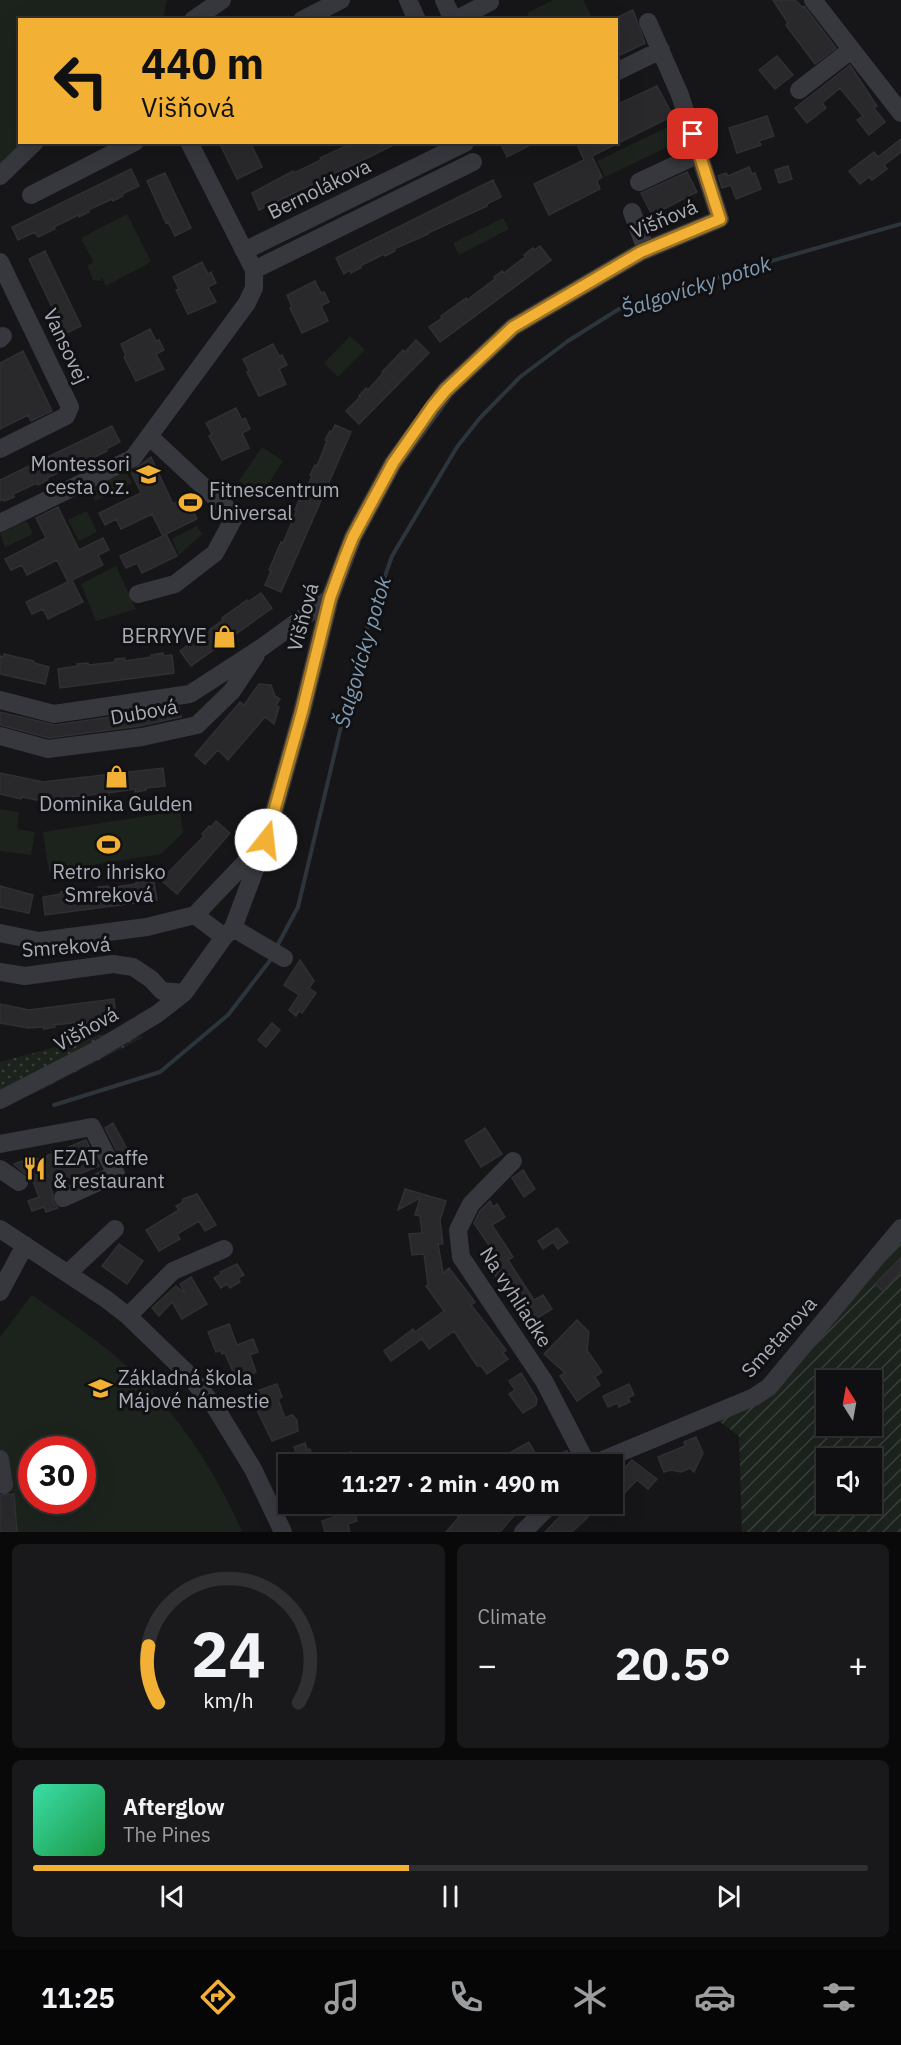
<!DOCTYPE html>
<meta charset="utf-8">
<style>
body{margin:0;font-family:"IBM Plex Sans",sans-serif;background:#19191b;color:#f1f3f6;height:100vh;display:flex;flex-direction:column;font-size:22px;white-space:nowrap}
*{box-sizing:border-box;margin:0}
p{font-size:20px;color:#9c9d9f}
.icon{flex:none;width:33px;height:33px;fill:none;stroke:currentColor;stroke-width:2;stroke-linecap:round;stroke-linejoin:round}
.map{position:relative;height:1532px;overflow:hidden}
.side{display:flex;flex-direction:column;gap:12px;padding:12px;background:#09090a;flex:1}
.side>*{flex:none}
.banner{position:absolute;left:18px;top:18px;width:600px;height:126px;border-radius:0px;box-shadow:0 6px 24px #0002,0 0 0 2px #303032;background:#f2b134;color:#111;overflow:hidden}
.needle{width:39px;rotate:349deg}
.controls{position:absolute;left:816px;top:1370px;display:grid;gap:12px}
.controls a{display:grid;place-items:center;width:66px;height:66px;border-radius:0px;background:#101012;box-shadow:0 6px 24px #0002,0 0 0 2px #303032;font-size:30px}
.speed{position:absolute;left:18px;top:1436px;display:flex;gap:12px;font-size:30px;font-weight:700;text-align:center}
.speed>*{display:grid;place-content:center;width:78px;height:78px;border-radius:50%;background:#101012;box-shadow:0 6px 24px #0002,0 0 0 2px #303032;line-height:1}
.speed .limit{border:9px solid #d22;background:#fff;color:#111}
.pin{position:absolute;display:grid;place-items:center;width:51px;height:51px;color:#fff;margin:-26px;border-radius:12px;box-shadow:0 3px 9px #0006}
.me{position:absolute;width:66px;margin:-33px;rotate:16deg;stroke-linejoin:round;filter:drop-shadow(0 0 4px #0008)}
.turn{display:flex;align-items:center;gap:21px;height:126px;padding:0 24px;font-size:27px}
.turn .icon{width:78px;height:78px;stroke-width:2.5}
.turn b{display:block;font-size:42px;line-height:51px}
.big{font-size:45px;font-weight:800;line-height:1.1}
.side .tile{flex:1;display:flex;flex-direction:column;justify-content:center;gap:9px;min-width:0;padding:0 21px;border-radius:9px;background:#19191b}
.side .dial{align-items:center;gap:0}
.dial svg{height:156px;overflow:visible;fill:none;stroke:#303032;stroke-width:7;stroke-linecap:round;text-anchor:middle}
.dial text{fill:#f1f3f6;stroke:none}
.song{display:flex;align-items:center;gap:18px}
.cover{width:72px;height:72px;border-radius:9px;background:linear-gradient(135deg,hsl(160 70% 55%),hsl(140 70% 35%))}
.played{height:6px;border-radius:3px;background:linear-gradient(90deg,#f2b134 45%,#303032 45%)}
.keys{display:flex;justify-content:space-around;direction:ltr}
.heat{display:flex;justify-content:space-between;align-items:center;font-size:33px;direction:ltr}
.side .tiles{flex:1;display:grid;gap:12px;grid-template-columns:1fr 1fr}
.tile:last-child{grid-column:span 2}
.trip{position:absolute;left:278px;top:1454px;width:345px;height:60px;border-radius:0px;background:#101012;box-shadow:0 6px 24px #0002,0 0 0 2px #303032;font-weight:800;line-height:60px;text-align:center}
.tab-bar{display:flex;height:96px;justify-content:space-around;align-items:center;background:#060607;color:#9c9d9f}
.tab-bar .icon{width:42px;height:42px}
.tab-bar .active{color:#f2b134}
.tab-bar b{font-size:27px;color:#f1f3f6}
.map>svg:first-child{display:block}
.grass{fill:url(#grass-dots)}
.park{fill:#1c231d;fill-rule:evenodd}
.garden{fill:url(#garden-furrows);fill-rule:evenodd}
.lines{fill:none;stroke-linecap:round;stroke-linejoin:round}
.stream{stroke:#2c353c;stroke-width:4}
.building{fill:#29292c;stroke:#303034;stroke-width:1.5}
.minor{stroke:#37383d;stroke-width:18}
.route-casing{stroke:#9d7322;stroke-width:15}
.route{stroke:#f2b134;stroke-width:10}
.labels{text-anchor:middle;stroke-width:6;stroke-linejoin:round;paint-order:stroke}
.street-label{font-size:20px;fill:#a8adb8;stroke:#111113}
.poi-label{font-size:20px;fill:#a8adb8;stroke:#111113;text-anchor:start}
.water-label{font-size:21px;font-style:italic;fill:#7f9bb3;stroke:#111113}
</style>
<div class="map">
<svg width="901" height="1532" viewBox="0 0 901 1532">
<defs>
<pattern id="grass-dots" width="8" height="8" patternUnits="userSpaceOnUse" patternTransform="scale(1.5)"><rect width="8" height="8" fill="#1c231d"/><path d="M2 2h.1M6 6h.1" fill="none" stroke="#3a403c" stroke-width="1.8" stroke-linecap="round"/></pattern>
<pattern id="garden-furrows" width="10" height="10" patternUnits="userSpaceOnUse" patternTransform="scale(1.5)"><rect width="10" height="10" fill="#1c231d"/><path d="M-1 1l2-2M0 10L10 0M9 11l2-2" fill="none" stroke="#3a403c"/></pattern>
</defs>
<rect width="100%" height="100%" fill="#161618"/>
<path class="grass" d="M112,1032L144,1037L35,1093L0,1106V1062Z"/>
<path class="park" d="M0,0H167L163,19L20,20V142L33,143L0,176Z
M553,0H583L592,18L530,19L527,13Z
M672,125L680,141L605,177L597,161Z
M127,214L151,262L106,286L102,277L100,281L93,280L88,267L89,264L94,263L81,238Z
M503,218L509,229L459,255L453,243Z
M350,336L365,350L338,377L324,363Z
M262,447L283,461L261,495L239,481Z
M126,472L132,483L95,501L89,489Z
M87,511L97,532L79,541L68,520Z
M27,521L33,534L5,547L0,533Z
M197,526L202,534L179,555L172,539Z
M116,566L136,609L96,621L81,584Z
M0,809L19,812L17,829L35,832L31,855L0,851Z
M180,811L183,833L161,854L49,872L43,832Z
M32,1295C66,1319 101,1342 131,1370C177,1412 218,1475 242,1532H17L14,1494L4,1485L0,1459V1337ZM32,1449H82V1500H32Z"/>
<path class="garden" d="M901,1219V1532H742L739,1436L716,1419L756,1399ZM826,1380H872V1425H826ZM826,1458H872V1503H826Z"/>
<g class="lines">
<path class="stream" d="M276,948L298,907L359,651L392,556L457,447L480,418L520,377L568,341L619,309L754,266L901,224
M54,1105L160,1072L228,1015L272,958"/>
</g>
<path class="building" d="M773,0H795L802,7L804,6L836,48L815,64L786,25L788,23Z
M633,10L645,43L616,57V18Z
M777,56L793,75L775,89L759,70Z
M850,65L877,106L874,108L885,122L869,135L857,120L863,116L840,88L822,103L826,108L807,123L795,108Z
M657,86L673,116L592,156L602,177L597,181L600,189L549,215L534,184L584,160L576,142H616V105Z
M767,116L774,136L759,141L761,145L737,153L729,128Z
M901,139V152L884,165L887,169L872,180L869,177L860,184L849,171L874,152L878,157Z
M219,142H250L262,167L237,179Z
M358,142H400L259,210L252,193L293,171L294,173L321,160L320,158L348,145L349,146Z
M500,142H536L507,157Z
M788,166L792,179L779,183L775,170Z
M749,167L752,174L755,173L761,189L736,199L731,185L722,188L718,176L726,173L728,176Z
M131,169L139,186L122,194L123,196L113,201L112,199L88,210L89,212L79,217L78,215L54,227L55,229L38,237L35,232L18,240L12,227Z
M687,172L697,192L652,215L641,193Z
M165,173L191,228L175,236L168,222L166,223L147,181Z
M493,180L501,197L487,204V206L428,233V234L394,249L395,251L385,256L384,254L360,266L361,268L351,273L350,270L344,274L336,258Z
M540,246L551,260L440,342L429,327L442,318L441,316L466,298L467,300L495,279L494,277L502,271L504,273L525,257L524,255L533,248L534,250Z
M45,251L81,326L65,334L29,259Z
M202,262L208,274L211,272L216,283L208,287L216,302L188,314L176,290L179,289L173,277Z
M315,281L321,293L324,292L329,302L321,306L328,321L302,333L290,308L292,307L287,295Z
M150,329L156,341L159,340L164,350L156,354L164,369L136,381L124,357L126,356L121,344Z
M416,340L429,353L359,424L346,411L360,397L359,396L366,388L368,390L383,373L382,372L403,350L405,352Z
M273,344L279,356L282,355L287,365L279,369L286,384L259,396L247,372L249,371L243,359Z
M23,351L52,411L31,421L28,415L0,429V363Z
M236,408L242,420L245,418L250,429L242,433L249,448L222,460L209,436L212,434L206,423Z
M335,425L351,432L281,592L265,585L271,571L269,570L281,542L283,543L297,510H295L299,500L301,501L312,476L310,475L315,465L317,466L327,441L325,440L330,431L332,432Z
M112,426L120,442L106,449L107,451L79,465L78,463L47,478L48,480L38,485L37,483L13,494L14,497L4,501L3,499L0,501V480Z
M151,457L173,504L194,494L203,504L192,509L197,519L166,534L177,556L142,573L137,563L126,568L120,556L163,536L152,514L121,529L116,519L105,525L99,513L141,493L131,472Z
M58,507L79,550L103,538L109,550L98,555L103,565L72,580L83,602L48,619L43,609L32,614L26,602L68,582L57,560L27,575L22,565L11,570L5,559L46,538L36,518Z
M261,593L272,608L191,666L180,651L196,639L195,637L204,631L205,633L223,620L222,618L247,600L248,602Z
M163,653V656L172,655L174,673L60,688L58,669L78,666L77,664L88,663L89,665L115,662V659L125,658V661L152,657L151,655Z
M4,654L34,661V663L49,667L45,684L0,674V656L3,657Z
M259,684L271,685L275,696L280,699L276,705L279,707L274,724L265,717L228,760L218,750L205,764L195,755L240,702L244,705Z
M179,707L181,717L140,726L49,738L0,725V712L55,725Z
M163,768L165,786L146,788V790L135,792V789L108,793L109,795L98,796V794L71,797V799L60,801V799L41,801L22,797L21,799L0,794V773L43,782Z
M216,821L230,833L177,894L161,880L204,836L202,834L209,826L211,827Z
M146,881V883L154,882L157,900L45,915L43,897L61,894V892L70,891L71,893L99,889L98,887L108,886V888L136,884V882Z
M0,886L33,895L29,913L0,907Z
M300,960L314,981L309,988L316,993L302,1013L299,1011L296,1016L289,1010L299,995L284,985Z
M114,999L116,1017L108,1018L109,1021L81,1024V1022L54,1025L55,1027L44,1029V1027L28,1028L0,1023V1004L29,1010Z
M272,1023L280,1030L266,1047L258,1040Z
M113,1123L133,1160L124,1165L105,1128Z
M485,1128L502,1154L481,1167L465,1141Z
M86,1140L99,1166L50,1186L53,1194V1202L58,1208L46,1212L44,1207L32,1211L28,1201L39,1197L31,1176L29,1177L14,1164L25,1160L26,1163L41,1158Z
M523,1170L535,1189L524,1197L512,1178Z
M405,1189L446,1201L440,1220L443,1244H438L443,1273L449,1268L475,1302L471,1305L506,1350L503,1353L508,1359L487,1374L481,1366H477L454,1331L429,1349L422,1339L391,1361L384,1351L413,1329L415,1332L444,1311L426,1286L428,1285L424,1254L412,1255L409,1234L422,1233L420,1216L415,1215L420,1198L398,1210Z
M197,1194L216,1225L205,1231L199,1221L177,1234L180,1239L159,1251L146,1230L179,1210L176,1206L182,1203L183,1199Z
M490,1201L493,1207L497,1204L505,1217L492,1225L513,1257L508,1260L534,1300L543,1295L552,1309L539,1317L545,1325L536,1331L526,1317L524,1318L492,1271L485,1267L484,1258L481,1253L490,1247L474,1223L480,1211Z
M557,1228L568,1242L558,1249L553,1242L543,1249L538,1241Z
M119,1244L143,1261L127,1284L102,1266Z
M901,1258V1271L883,1291L875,1284Z
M237,1264L244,1275L238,1278L240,1282L230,1288L227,1284L221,1288L214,1278L221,1274L220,1272Z
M191,1277L207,1304L182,1319L172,1302L159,1316L152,1308L176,1286L185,1293L180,1284Z
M577,1320L589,1332L587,1350L602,1372L595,1377L600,1385L577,1401L560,1376L565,1373L544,1354Z
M229,1324L237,1345L253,1339L258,1352L250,1355L256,1372L247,1377L236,1379L225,1353L222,1354L221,1350L216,1352L208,1332Z
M521,1373L537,1399L536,1405L523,1413L509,1394L515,1390L509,1381Z
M277,1384L282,1397L278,1399L285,1418L292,1415L297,1420L298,1431L272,1441L255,1406L251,1393Z
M629,1384L634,1395L628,1398L630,1402L619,1407L617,1403L608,1407L603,1396Z
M696,1437L703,1453L694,1472L690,1468L681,1472L671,1470L664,1472L658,1457L685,1446L684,1442Z
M529,1442L539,1460L567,1451L572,1460L562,1464H518L511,1452Z
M305,1443L307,1450L310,1449L312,1455L316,1457L313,1464H278L277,1462L297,1456L294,1447Z
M351,1452L355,1464H321V1462Z
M632,1460L657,1479L648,1489L637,1480L612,1506V1482Z
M14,1494L17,1532H0V1495Z
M466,1503H475L488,1514L498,1503H525L500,1532H446L459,1517L456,1515Z
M573,1503L588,1517L572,1532H545Z
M354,1510L357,1521L348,1524L350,1532H325L322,1521Z"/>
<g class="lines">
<path class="minor" d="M408,0L417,20
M444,0L453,20
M813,0L901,113
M193,20L222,0
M302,20L341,0
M455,20L490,2L489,0
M616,72L661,50
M799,90L851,50
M0,176L35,142
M639,182L699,154
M31,195L135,142
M632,212L646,250
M244,251L465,143
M0,262L70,407L66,416L0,449
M254,270L473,162
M0,339L3,336
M0,523L133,458L247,303L254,288V270L189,142
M138,594L175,584L215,553L235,516L149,436
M0,700L54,714L190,694L261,648L330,598
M0,736L48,749L142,737L197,725L232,691L256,655
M195,915L224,937
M233,928L284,958
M0,933L39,941L147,927L195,915L261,846
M0,972L25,976L113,964L133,967L151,979L162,991L184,993
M0,1100L97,1050L157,1014L184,993L224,937L233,928L266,840L302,712L330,598L353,537L393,463L446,390L513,327L641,252L720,219L680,95L648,22
M0,1144L92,1127L116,1174L63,1198
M513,1161L471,1204L458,1230L461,1257L544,1381L587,1464
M0,1169L19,1182
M0,1229L106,1299L128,1316L186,1372L215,1407L253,1469L283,1532
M68,1273L115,1229
M0,1292L25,1245
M128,1316L173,1271L224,1249
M0,1459L4,1485
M593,1464L754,1397L769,1387L901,1228
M523,1532L552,1503"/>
</g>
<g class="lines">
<defs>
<path id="route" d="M266,840L302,712L330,598L345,557L353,537L393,463L432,407L446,390L513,327L641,252L720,219L693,134"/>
</defs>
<use href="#route" class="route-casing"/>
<use href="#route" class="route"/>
</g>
<defs>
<symbol id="school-bare" viewBox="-9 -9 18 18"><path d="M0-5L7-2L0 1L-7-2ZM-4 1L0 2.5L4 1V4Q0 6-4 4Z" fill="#f2b134" stroke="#111113" stroke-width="2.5" paint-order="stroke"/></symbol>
<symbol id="stadium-bare" viewBox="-9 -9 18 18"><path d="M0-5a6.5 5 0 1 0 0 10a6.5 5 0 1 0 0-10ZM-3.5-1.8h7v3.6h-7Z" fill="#f2b134" stroke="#111113" stroke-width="2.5" paint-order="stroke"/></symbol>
<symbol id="shop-bare" viewBox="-9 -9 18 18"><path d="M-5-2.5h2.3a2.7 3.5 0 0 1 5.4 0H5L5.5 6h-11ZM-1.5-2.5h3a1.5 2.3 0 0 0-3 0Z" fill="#f2b134" stroke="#111113" stroke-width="2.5" paint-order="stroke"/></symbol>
<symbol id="restaurant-bare" viewBox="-9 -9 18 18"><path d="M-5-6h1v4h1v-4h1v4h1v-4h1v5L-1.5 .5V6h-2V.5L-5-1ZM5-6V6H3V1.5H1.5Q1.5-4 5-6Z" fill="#f2b134" stroke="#111113" stroke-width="2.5" paint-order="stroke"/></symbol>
</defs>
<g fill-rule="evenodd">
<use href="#school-bare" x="132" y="458" width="33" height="33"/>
<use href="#stadium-bare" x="174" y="486" width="33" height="33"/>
<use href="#shop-bare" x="208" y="620" width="33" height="33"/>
<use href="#shop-bare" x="100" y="760" width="33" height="33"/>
<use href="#stadium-bare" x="92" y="828" width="33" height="33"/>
<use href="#restaurant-bare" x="18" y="1152" width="33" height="33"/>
<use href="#school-bare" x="84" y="1372" width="33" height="33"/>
</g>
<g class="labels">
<g class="street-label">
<text transform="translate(319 189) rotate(-26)" y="7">Bernolákova</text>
<text transform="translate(664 219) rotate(-23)" y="7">Višňová</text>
<text transform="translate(66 346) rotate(65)" y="7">Vansovej</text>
<text transform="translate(303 617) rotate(-75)" y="7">Višňová</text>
<text transform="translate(144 712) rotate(-10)" y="7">Dubová</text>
<text transform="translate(66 947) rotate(-4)" y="7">Smreková</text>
<text transform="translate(86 1029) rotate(-29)" y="7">Višňová</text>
<text transform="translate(516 1297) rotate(57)" y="7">Na vyhliadke</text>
<text transform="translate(779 1337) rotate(-48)" y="7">Smetanova</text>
</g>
<g class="poi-label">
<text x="130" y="471" text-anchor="end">Montessori<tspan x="130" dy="23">cesta o.z.</tspan></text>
<text x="209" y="497">Fitnescentrum<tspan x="209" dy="23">Universal</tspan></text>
<text x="207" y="643" text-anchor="end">BERRYVE</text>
<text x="116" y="811" text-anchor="middle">Dominika Gulden</text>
<text x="109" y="879" text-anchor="middle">Retro ihrisko<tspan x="109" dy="23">Smreková</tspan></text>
<text x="53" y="1165">EZAT caffe<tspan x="53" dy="23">&amp; restaurant</tspan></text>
<text x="118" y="1385">Základná škola<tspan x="118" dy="23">Májové námestie</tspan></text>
</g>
<g class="water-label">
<text transform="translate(696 287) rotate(-18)" y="7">Šalgovícky potok</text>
<text transform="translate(363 652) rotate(-74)" y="7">Šalgovícky potok</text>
</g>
</g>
</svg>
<div class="controls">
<a><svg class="needle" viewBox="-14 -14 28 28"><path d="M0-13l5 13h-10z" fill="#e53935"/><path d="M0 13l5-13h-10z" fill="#9c9d9f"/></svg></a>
<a><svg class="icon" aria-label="sound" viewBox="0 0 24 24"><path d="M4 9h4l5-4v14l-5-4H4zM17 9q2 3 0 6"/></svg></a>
</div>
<div class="speed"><div class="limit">30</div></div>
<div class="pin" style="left:693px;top:134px;background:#d93025"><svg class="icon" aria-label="arrive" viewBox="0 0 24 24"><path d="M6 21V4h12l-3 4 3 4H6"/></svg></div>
<svg class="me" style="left:266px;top:840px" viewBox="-20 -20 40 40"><circle r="19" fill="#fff"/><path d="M0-13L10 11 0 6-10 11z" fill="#f2b134"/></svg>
<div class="trip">11:27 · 2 min · 490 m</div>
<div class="banner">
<div class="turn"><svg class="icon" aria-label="left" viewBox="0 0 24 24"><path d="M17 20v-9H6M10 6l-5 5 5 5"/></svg><div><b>440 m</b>Višňová</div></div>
</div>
</div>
<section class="side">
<div class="tiles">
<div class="tile dial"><svg viewBox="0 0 100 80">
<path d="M14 69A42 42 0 1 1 86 69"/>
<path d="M14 69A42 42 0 0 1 9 40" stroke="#f2b134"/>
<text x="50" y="56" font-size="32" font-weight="700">24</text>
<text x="50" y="72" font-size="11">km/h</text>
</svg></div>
<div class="tile"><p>Climate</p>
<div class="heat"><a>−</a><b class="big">20.5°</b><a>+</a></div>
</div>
<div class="tile">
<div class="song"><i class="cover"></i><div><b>Afterglow</b><p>The Pines</p></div></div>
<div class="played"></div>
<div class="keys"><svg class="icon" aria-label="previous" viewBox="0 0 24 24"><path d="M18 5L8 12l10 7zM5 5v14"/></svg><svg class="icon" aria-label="pause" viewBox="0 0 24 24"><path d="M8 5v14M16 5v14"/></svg><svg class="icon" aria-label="next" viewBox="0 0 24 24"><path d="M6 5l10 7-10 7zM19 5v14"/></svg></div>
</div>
</div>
</section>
<nav class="tab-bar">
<b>11:25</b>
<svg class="icon active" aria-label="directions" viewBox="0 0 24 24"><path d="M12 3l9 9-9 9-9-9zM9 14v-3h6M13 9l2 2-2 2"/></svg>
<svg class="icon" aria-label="music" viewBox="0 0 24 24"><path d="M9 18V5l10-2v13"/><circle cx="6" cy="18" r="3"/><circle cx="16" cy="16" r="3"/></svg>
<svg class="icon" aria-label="phone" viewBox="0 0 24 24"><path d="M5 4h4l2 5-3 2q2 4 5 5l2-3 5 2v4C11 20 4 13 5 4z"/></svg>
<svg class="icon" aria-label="climate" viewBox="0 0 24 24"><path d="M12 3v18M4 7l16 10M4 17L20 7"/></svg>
<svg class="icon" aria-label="car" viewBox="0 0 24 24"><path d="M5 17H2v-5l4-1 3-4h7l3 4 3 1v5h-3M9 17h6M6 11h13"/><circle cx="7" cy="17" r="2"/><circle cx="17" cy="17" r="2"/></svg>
<svg class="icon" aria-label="filters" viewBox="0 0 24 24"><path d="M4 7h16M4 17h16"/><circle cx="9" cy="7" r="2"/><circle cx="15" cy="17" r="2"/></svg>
</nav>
